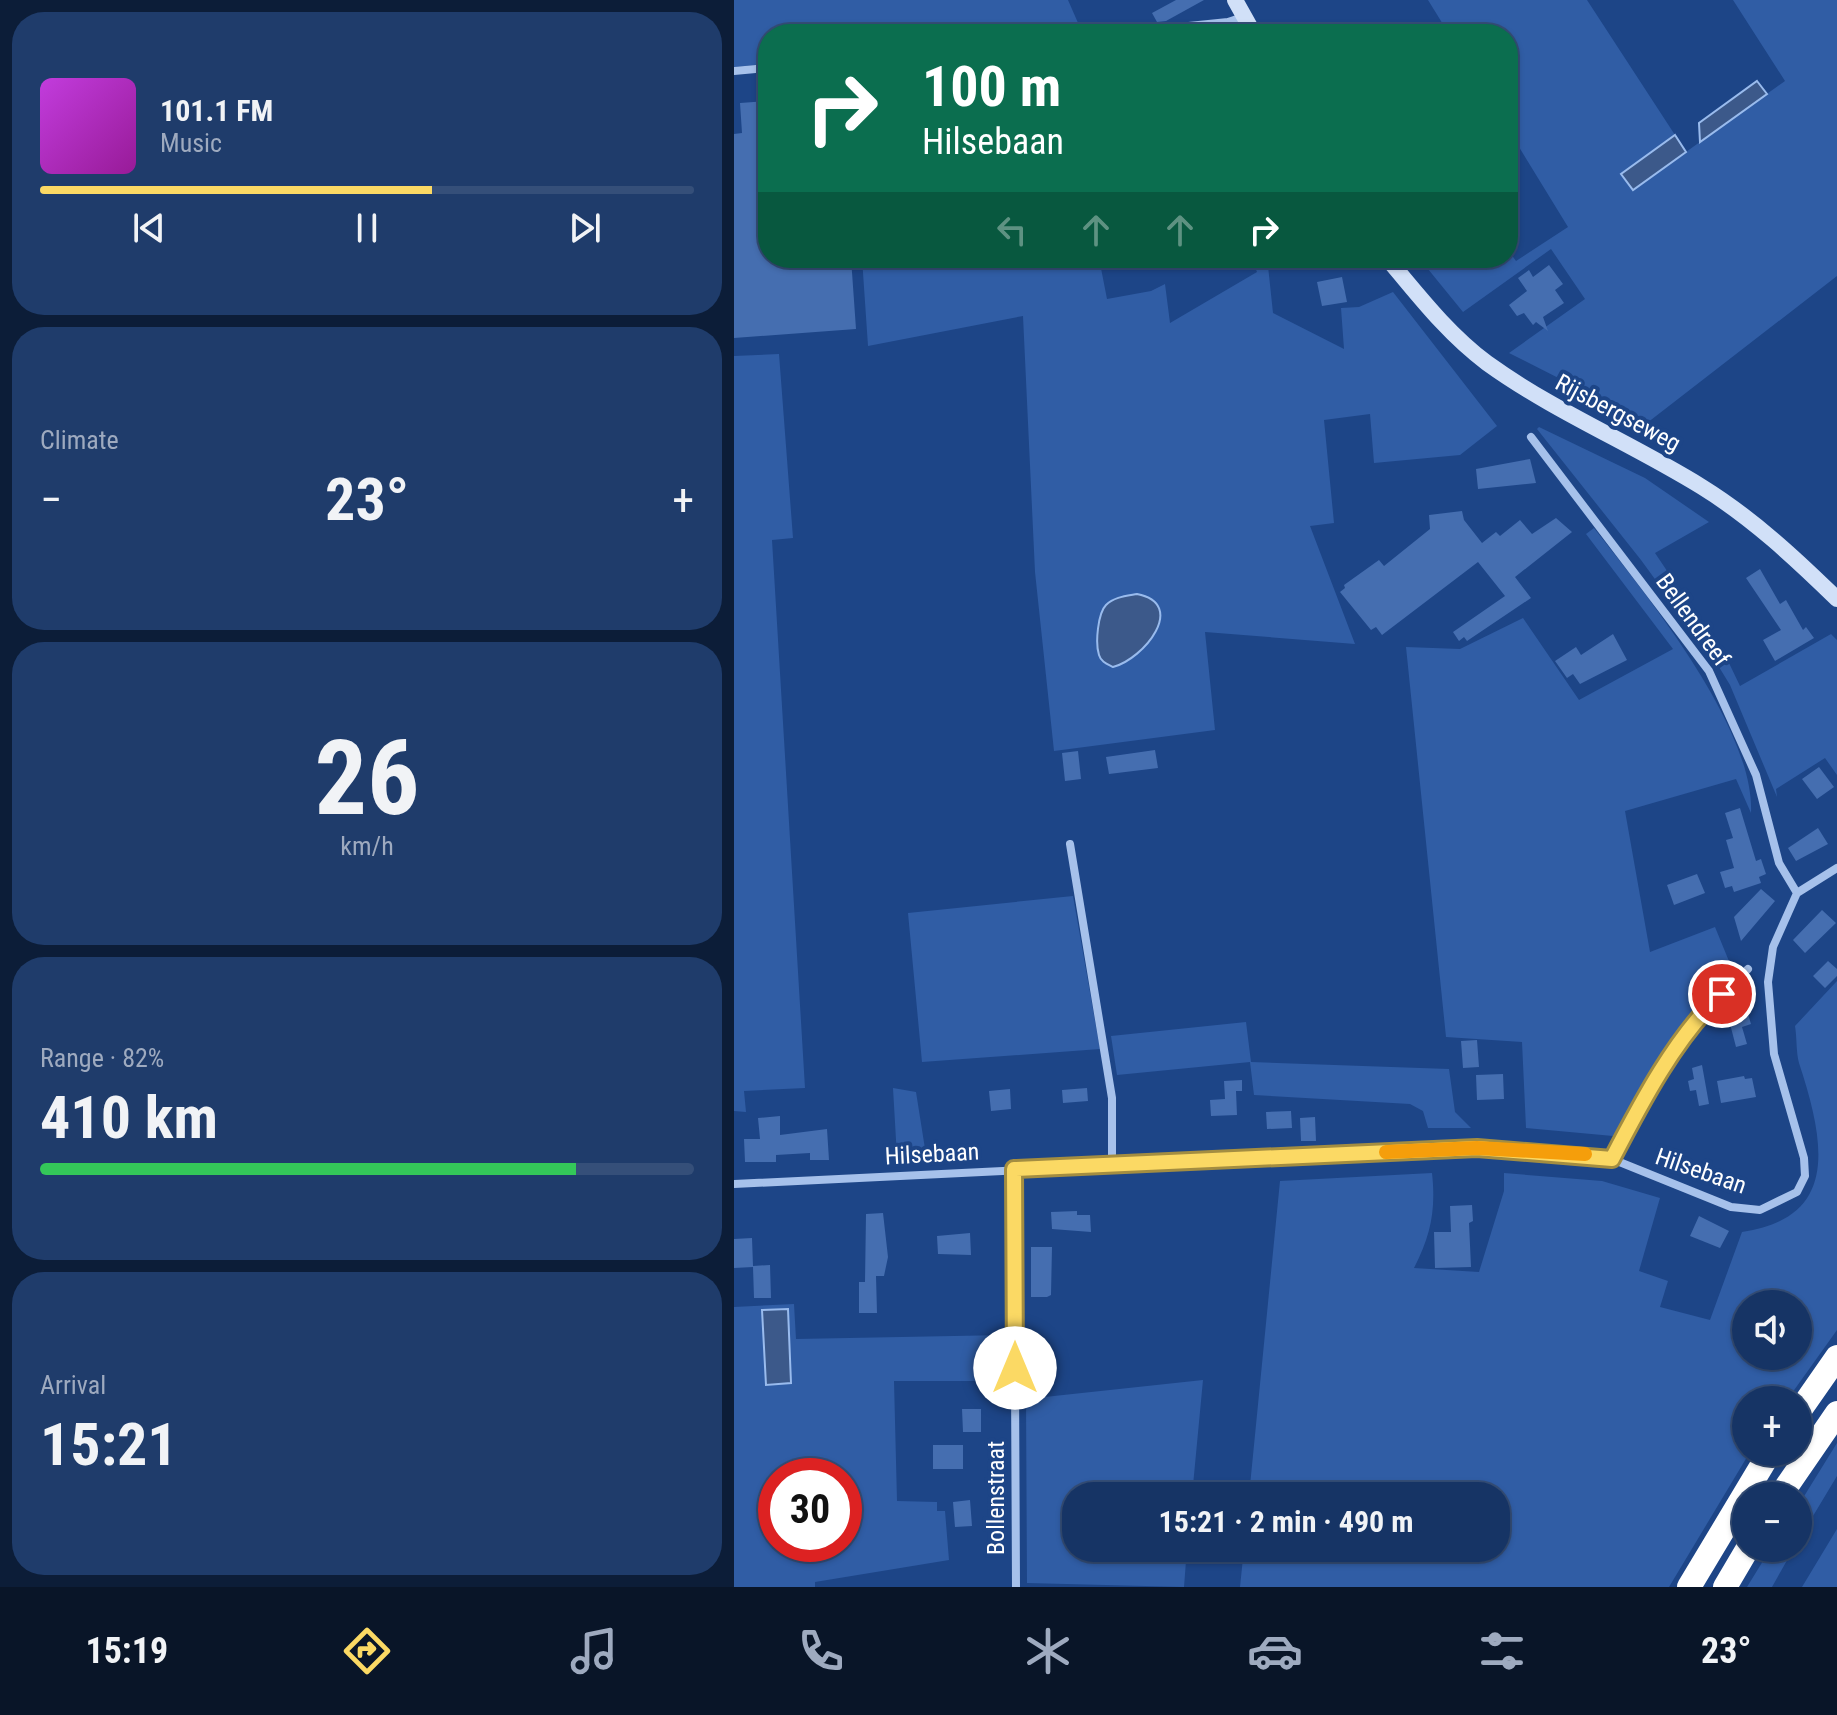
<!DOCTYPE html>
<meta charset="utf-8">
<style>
body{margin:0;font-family:"Roboto Condensed",sans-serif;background:#1f3c6b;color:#f1f3f6;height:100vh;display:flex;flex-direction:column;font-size:30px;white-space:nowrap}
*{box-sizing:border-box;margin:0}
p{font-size:26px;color:#9eaabf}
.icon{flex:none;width:44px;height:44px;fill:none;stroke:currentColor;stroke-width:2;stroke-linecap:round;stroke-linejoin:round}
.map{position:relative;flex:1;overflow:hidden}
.sheet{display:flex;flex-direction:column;gap:12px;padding:12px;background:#0c1d38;width:734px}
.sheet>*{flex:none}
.banner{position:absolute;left:24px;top:24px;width:760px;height:244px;border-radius:32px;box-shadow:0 2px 6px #0004,0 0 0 2px #354f79;background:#0b6e4f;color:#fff;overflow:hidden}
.controls{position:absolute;left:998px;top:1290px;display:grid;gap:16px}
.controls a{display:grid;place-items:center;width:80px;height:80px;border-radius:50%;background:#163465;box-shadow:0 2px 6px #0004,0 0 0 2px #354f79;font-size:40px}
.speed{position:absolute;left:24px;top:1458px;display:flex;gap:16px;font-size:40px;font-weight:700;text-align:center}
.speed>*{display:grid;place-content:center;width:104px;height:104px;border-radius:50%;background:#163465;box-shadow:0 2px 6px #0004,0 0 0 2px #354f79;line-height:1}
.speed .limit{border:12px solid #d22;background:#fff;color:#111}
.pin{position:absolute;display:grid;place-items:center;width:68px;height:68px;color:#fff;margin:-34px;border:4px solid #fff;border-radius:50%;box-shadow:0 2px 8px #0007}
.me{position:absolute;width:88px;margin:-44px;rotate:0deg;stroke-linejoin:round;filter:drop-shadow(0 0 6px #0008)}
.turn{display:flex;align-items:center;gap:28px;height:168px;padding:0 32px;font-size:36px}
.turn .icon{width:104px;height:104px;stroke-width:2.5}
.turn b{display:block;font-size:56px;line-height:68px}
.lanes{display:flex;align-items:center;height:76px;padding:0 32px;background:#0003;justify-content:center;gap:40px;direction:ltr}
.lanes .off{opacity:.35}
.big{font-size:60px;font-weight:700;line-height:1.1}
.sheet .widget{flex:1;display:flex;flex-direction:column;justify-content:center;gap:12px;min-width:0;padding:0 28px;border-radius:32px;background:#1f3c6b}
.sheet .dial{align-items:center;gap:0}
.dial b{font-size:104px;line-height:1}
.song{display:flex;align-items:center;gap:24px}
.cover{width:96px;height:96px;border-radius:12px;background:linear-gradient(135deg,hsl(290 70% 55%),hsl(300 70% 35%))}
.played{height:8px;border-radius:4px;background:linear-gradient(90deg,#fbd964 60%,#354f79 60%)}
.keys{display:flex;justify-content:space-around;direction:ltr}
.heat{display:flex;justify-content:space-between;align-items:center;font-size:44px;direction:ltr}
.charge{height:12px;border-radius:6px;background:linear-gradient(90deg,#34c759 82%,#354f79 0)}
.trip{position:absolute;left:328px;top:1482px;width:448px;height:80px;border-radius:32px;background:#163465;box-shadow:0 2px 6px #0004,0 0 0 2px #354f79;font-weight:700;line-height:80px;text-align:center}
.tabs{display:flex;height:128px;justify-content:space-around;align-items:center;background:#091528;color:#9eaabf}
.tabs .icon{width:56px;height:56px}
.tabs .selected{color:#fbd964}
.tabs b{font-size:36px;color:#f1f3f6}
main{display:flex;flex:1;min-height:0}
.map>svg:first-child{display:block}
.green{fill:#305da5;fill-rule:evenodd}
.water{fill:#3c598a;stroke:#99bbed;stroke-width:2}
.building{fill:#456eb0}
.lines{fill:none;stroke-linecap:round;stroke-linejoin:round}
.minor{stroke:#a6c1eb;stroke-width:8}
.secondary{stroke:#d1e0f8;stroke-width:16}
.motorway{stroke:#fff;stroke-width:24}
.route-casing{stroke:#a38d41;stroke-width:20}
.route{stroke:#fbd964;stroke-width:14}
.slow{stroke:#f59e0b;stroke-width:14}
.labels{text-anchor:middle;stroke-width:8;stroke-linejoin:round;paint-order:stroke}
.street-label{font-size:24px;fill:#fff;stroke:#1d4587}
</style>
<main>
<section class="sheet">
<div class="widget">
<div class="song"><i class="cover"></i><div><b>101.1 FM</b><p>Music</p></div></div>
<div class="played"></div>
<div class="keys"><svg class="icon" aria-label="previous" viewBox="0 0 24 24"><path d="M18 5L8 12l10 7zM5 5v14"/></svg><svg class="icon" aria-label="pause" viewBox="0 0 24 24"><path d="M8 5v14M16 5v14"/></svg><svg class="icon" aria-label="next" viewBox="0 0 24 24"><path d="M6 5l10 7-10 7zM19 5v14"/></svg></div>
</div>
<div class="widget"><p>Climate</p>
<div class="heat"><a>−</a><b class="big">23°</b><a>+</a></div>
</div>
<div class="widget dial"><b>26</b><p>km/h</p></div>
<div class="widget"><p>Range · 82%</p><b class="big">410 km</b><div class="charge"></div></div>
<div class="widget"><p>Arrival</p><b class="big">15:21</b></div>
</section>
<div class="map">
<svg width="1103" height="1587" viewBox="0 0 1103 1587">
<rect width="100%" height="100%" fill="#1d4587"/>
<path class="green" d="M0,0H334L348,32L34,34V64L0,67Z
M694,0H853L941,135L887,174L899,190L1051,81L999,0H1103V276L913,423L775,353L851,299L817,249L729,312L685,258H774V250L782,261L834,227L774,129V34H715Z
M128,258H365L373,299L417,291L431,284L436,323L523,272L517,258H547L534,266L539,313L610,349L607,308L625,307L659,292L763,426L726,455L640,463L636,414L590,420L600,523L576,526L621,644L471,632L481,730L320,751L301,572L289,316L134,346ZM403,594L424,612L423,630L370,607L380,599Z
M45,354L59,538L38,540L71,1088L10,1091L12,1112L0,1111V356Z
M805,427L911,478L975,522L921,553L995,663L1006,686L1097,634L1103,640V775L1091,758L1042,789L1043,797L996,685L985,667L907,560L803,429Z
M860,528C911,593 1021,728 1017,813L1002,779L891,811L916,952L981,927L999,971L959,1011L879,1136L792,1128L788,1042L712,1037L672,647L726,649L789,618L845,700L939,649L852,534Z
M339,896L366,1049L188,1062L174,913Z
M1103,981V1330L1053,1400H1012V1452H1016L935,1587H506L510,1548H762V1496H515L546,1181L698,1173C702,1210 697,1235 680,1268L745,1272L770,1191V1173L868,1181L926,1198L905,1271L934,1281L926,1307L976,1320L1008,1232C1103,1218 1093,1148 1065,1063C1062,1052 1063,1038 1061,1026ZM1012,1304H1064V1356H1012Z
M512,1022L517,1062L715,1069L721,1112L737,1128H694L689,1111L676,1104L520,1095L516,1062L383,1075L377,1036Z
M159,1088L182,1092L192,1155L163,1157Z
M60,1304L62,1339L272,1335L273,1381H160L163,1501L203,1502V1511H211L215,1560L81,1582V1587H0V1307ZM53,1309L57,1383L33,1385L28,1311ZM42,1476H110V1544H42Z
M469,1380L458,1496H342V1548H453L450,1587L293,1583L292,1399Z
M1103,1443V1476L1064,1541V1506Z
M1103,1529V1587H1068Z
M1037,1548H1060L1038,1587H1013Z"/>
<path class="water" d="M1023,81L1033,94L966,142L965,123Z
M941,135L952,152L899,190L887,174Z
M403,594C454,604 410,659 379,667C373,664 367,662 365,655C361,643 364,613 372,605C380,597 392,596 403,594Z
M54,1309L57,1383L32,1385L28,1310Z"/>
<path class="building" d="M442,0H470L432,21L423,22L418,13Z
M34,101V258H117L122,329L0,338V134L8,133L6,103Z
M815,265L829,284L821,290L830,303L809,317L814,331L802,322L799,325L790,313L783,316L775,305L793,291L784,278L795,270L799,277Z
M608,277L613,302L588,306L583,282Z
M796,459L802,483L744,489L742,469Z
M728,511L730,520L748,543L762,532L766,536L786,520L798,534L822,518L838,532L781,577L797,598L733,641L730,637L725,641L719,632L771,596L744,562L648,635L642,627L637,630L606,592L611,588L610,585L645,560L650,566L696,529L695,515Z
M1026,569L1046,604L1052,600L1069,630L1072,627L1080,638L1041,661L1029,640L1047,630L1012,578Z
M879,634L893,660L846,684L839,674L833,678L821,661L842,647L847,655Z
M421,750L424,768L375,774L372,757Z
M344,751L347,779L331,781L328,753Z
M1085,767L1100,787L1083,799L1068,779Z
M1006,808L1022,861L1027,859L1032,874L1025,877L1027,883L1000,892L998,886L991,888L986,872L1000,868L992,840L999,838L991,813Z
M1084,828L1094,844L1062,861L1054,848Z
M963,874L971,893L940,905L933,885Z
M1027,889L1041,901L1007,941L1000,917Z
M1088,910L1102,923L1071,953L1059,940Z
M1094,961L1103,969V976L1091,988L1079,976Z
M1011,1004L1017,1024L1008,1027L1013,1044L1002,1047L994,1016L1003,1013L1001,1007Z
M743,1040L745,1067L729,1068L727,1041Z
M968,1065L975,1104L965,1106L962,1090L956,1091L954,1081L960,1079L958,1068Z
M769,1074L770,1099L743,1100L742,1075Z
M1010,1076L1011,1079L1018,1078L1022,1097L987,1103L983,1081Z
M508,1080V1091H502L503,1115L477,1116L476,1100L491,1099L490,1081Z
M353,1088L354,1101L329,1103L328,1090Z
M276,1089L277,1109L257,1111L255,1091Z
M557,1111L558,1128L533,1129L532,1112Z
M46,1116V1135L93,1129L95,1160H76V1153L42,1155V1162H11L10,1139H26L24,1118Z
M581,1117L582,1141H567L566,1118Z
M738,1205L739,1221L735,1223L737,1267L701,1268L700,1232H717L716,1206Z
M343,1211V1215H356L357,1232L318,1229L317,1212Z
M149,1213L154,1257L150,1276H142L143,1313H125V1282H131L132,1214Z
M965,1216L995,1231L986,1248L956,1236Z
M236,1233L237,1255L204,1254L203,1236Z
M18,1238L19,1266L36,1265L37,1298H20L19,1267L0,1268V1239Z
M297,1247H318L317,1295L313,1297H297Z
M228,1409H247V1432H229Z
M199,1445H229V1469H199Z
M236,1500L238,1526L221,1527L219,1502Z"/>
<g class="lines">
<path class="minor" d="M376,34L494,22L509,17
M0,71L34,68
M797,437L975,671L1022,775L1045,863L1063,893
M336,844L378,1098V1164
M878,1159L892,1130L969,1011L1014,969
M280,1169L282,1587
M0,1184L743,1148L852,1154L878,1159L997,1207L1026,1210L1063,1192L1071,1176L1070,1158L1040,1054L1034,982L1039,947L1063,893L1103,868"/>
<path class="secondary" d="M501,0L520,34
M653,258C684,295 714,334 753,363C821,412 897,443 968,487C1018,518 1061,558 1103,599"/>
<path class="motorway" d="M1064,1413L1103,1357
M1046,1496L1103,1413
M955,1587L1036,1452
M991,1587L1014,1548"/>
</g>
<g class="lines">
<defs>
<path id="route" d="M281,1368L280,1169L743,1148L878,1159C906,1105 943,1034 988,994"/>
</defs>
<use href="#route" class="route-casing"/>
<use href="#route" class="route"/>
<path class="slow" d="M652,1152L743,1148L851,1154"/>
</g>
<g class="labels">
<g class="street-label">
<text transform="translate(884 413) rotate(28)" y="8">Rijsbergseweg</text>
<text transform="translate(959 620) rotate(54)" y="8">Bellendreef</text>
<text transform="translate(198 1154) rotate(-3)" y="8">Hilsebaan</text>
<text transform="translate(967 1171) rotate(19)" y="8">Hilsebaan</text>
<text transform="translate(262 1498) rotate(-90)" y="8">Bollenstraat</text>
</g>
</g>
</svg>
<div class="controls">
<a><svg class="icon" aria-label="sound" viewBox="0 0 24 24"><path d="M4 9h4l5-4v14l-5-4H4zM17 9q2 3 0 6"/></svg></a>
<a>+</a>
<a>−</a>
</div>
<div class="speed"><div class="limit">30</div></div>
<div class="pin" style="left:988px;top:994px;background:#d93025"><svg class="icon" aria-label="arrive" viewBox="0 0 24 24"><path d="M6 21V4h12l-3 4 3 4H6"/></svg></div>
<svg class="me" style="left:281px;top:1368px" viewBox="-20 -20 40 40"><circle r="19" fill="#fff"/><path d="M0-13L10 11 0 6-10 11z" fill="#fbd964"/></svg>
<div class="trip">15:21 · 2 min · 490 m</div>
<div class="banner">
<div class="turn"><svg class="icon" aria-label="right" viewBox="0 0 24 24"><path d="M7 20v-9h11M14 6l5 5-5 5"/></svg><div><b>100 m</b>Hilsebaan</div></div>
<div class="lanes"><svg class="icon off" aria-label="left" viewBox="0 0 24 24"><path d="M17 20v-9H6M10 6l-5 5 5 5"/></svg><svg class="icon off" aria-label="ahead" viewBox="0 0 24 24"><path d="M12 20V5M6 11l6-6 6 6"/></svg><svg class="icon off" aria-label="ahead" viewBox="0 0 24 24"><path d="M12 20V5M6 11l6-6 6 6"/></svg><svg class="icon" aria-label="right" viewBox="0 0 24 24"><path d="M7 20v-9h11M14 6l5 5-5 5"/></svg></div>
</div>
</div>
</main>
<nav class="tabs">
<b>15:19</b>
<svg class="icon selected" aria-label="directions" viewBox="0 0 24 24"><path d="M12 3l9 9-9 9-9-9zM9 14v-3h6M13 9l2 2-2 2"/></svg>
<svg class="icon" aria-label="music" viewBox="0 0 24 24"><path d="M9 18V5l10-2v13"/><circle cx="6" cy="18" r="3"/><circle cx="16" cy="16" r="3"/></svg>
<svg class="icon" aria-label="phone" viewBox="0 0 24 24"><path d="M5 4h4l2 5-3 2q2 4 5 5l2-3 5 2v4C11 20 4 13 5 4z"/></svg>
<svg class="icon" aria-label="climate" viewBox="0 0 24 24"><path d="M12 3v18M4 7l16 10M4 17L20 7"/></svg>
<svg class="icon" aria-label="car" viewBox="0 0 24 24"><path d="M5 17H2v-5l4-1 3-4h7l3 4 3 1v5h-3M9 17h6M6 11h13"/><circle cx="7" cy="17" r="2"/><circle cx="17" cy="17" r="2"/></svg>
<svg class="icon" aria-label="filters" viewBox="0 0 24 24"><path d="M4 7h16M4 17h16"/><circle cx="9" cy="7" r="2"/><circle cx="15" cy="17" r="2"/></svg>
<b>23°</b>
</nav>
